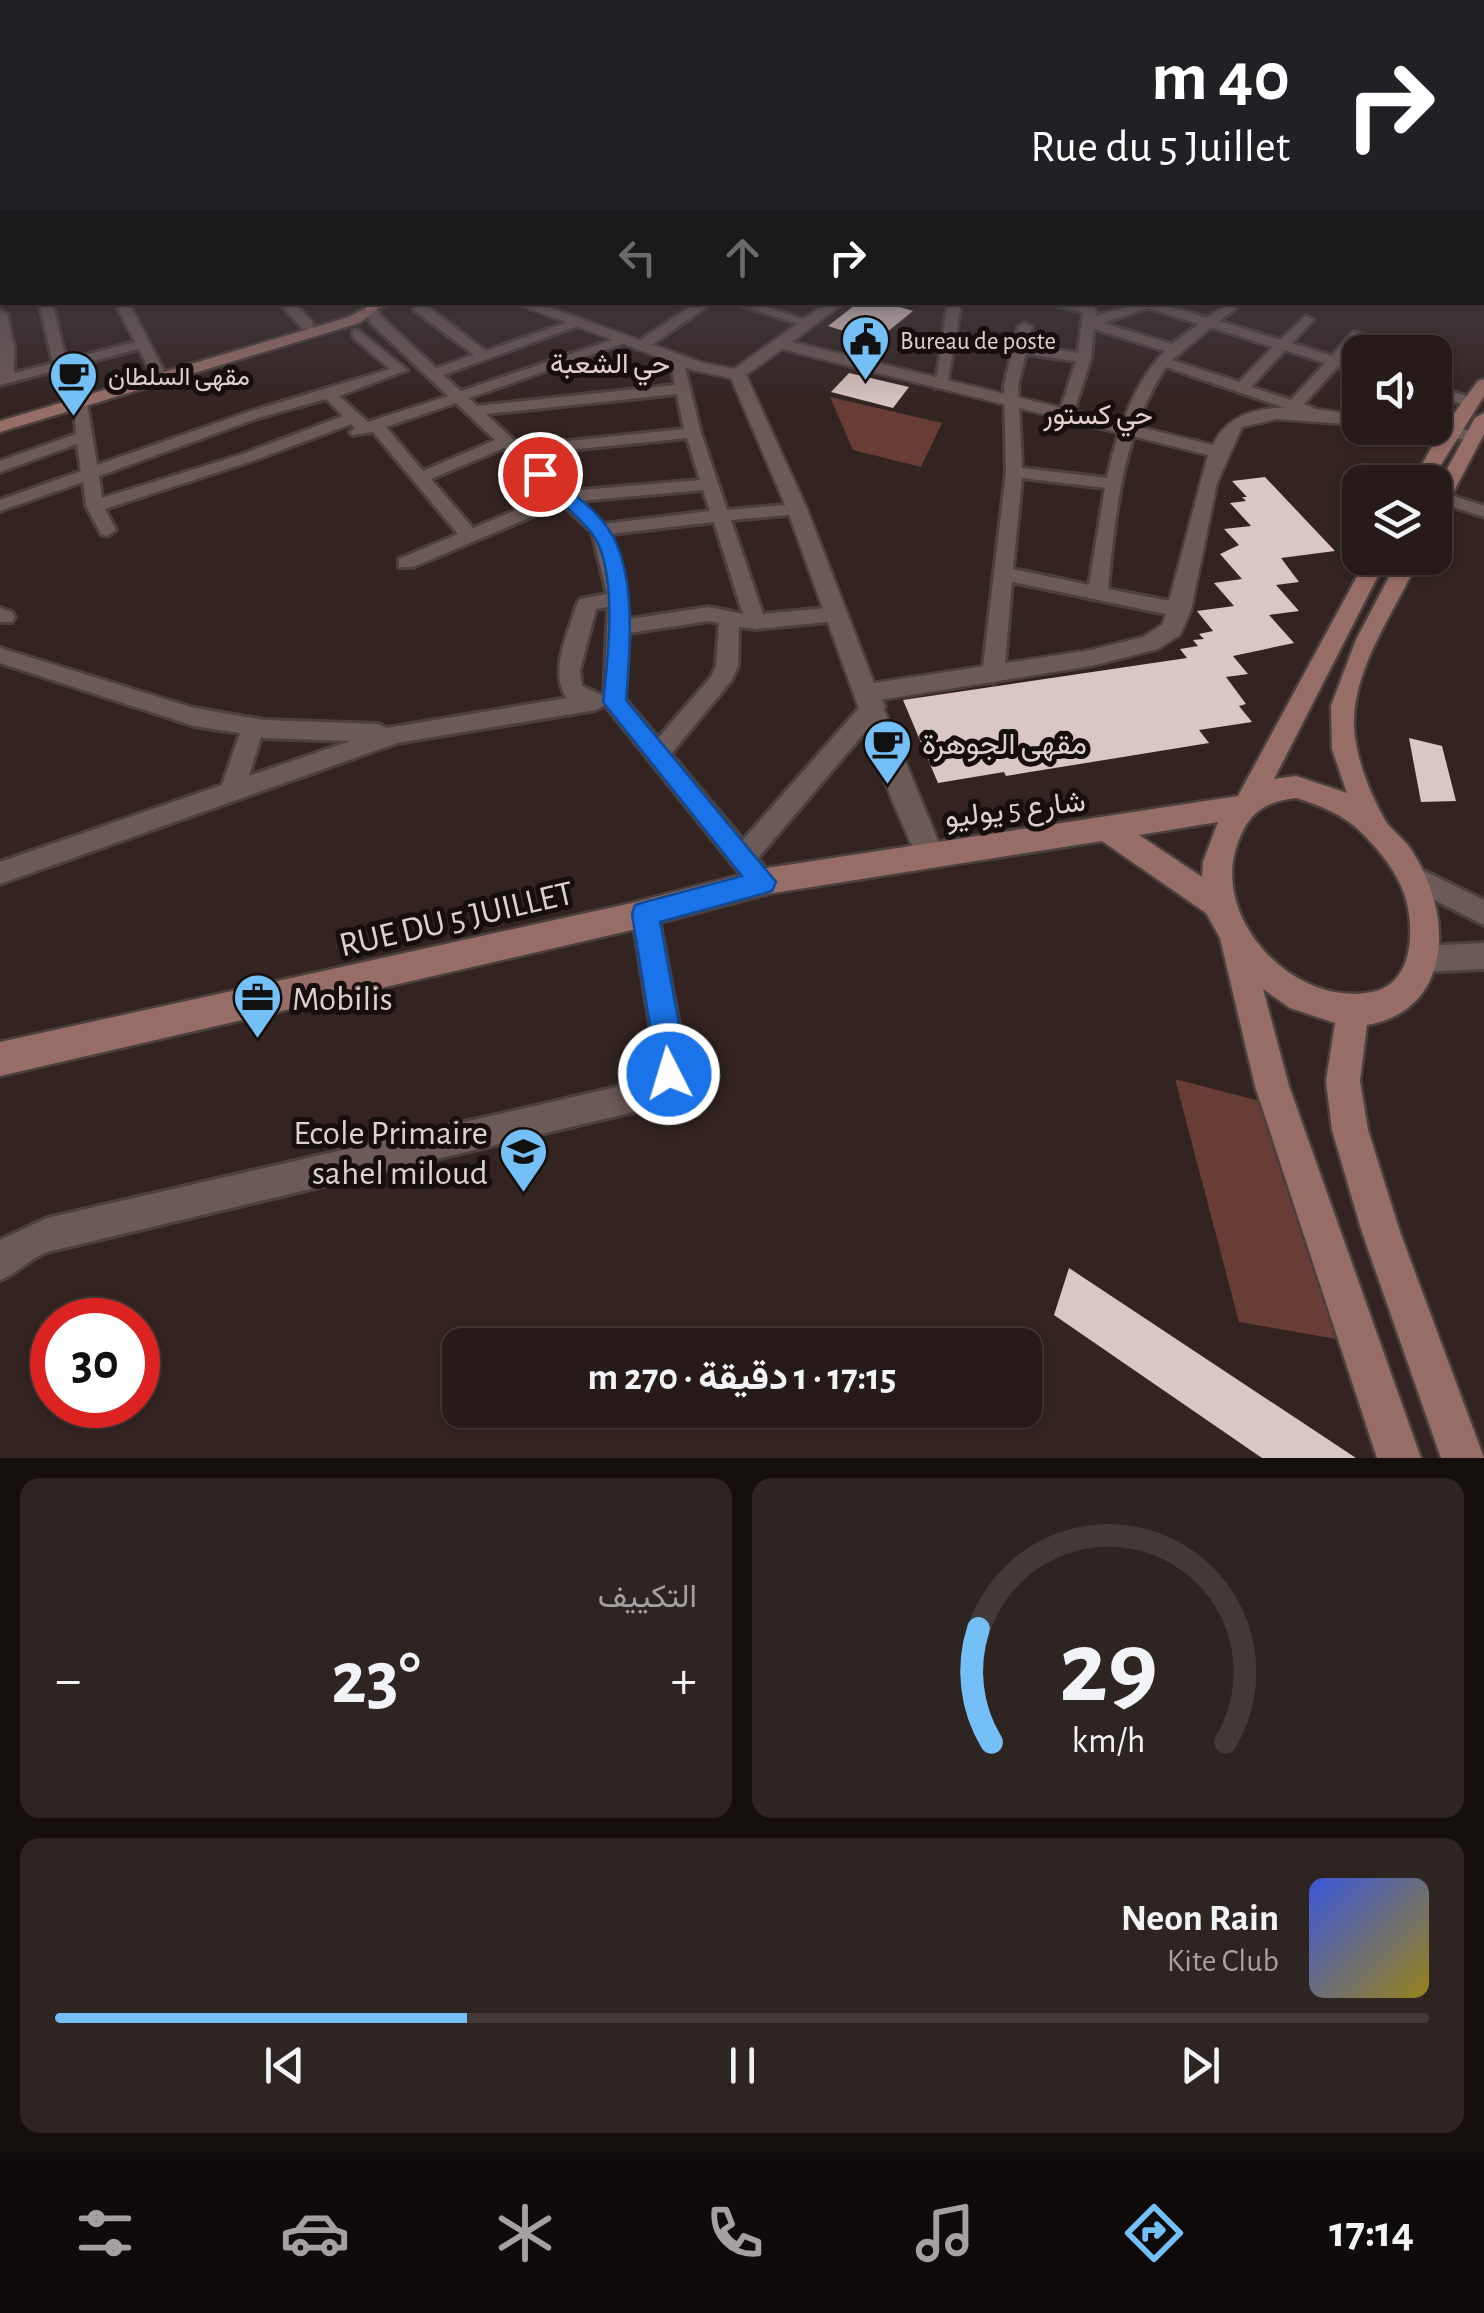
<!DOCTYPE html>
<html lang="ar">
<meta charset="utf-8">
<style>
body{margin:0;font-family:"Alegreya Sans",Vazirmatn,sans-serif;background:#2e2422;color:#f1f3f6;direction:rtl;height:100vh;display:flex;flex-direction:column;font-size:38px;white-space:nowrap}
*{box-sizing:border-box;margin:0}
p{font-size:32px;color:#a4a1a2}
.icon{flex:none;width:55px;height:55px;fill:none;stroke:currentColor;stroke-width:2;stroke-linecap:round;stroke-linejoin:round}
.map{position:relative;height:1458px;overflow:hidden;direction:ltr}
.sheet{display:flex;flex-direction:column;gap:20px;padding:20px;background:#150f0e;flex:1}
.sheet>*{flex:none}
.hud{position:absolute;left:0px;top:0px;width:1485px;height:305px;box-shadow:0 2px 8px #0004,0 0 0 2px #423938;direction:rtl;background:#202124;color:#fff;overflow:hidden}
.buttons{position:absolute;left:1342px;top:335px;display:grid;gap:20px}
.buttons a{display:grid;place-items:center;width:110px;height:110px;border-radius:20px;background:#261b19;box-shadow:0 2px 8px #0004,0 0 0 2px #423938;font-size:50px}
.speed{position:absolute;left:30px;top:1298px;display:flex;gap:20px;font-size:50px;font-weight:700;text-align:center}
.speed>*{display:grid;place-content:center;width:130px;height:130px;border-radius:50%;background:#261b19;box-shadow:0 2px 8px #0004,0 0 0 2px #423938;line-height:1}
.speed .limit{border:15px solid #d22;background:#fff;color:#111}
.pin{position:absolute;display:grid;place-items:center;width:85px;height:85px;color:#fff;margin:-42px;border:5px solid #fff;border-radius:50%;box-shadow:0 2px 10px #0007}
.me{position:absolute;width:110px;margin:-55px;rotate:355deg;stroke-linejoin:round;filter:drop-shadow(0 0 8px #0008)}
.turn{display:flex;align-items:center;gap:35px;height:210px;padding:0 30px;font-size:45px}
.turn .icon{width:130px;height:130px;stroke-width:2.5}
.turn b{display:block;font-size:70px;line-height:85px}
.lanes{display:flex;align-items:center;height:95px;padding:0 30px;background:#0003;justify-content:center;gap:50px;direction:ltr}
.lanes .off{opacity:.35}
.big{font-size:75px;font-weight:700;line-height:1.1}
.sheet .card{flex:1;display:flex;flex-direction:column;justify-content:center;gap:15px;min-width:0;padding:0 35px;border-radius:20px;background:#2e2422}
.sheet .dial{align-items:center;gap:0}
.dial svg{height:260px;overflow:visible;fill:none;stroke:#423938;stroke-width:7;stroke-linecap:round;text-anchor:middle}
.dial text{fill:#f1f3f6;stroke:none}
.song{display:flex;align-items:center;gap:30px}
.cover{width:120px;height:120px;border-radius:15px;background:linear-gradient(135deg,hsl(230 70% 55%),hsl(50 70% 35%))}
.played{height:10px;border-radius:5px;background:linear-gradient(90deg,#74c0f6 30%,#423938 30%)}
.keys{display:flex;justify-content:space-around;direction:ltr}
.heat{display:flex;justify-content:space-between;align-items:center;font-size:55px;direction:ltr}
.sheet .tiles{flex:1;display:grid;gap:20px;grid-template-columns:1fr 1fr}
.card:last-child{grid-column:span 2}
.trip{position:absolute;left:442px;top:1328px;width:600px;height:100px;border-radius:20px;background:#261b19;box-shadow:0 2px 8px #0004,0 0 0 2px #423938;font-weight:700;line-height:100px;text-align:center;direction:rtl}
.tab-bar{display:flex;height:160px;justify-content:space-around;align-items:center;background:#0f0b0a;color:#a4a1a2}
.tab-bar .icon{width:70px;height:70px}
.tab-bar .on{color:#74c0f6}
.tab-bar b{font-size:45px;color:#f1f3f6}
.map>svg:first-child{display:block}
.green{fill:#673d36}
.building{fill:#dac6c2}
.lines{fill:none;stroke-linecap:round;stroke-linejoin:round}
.minor-casing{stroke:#4c403e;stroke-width:6}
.tertiary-casing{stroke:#4c403e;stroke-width:5}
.secondary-casing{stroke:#4c403e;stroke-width:5}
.primary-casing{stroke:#4c403e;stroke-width:5}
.minor{fill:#6b5a57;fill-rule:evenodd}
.tertiary{fill:#6b5a57;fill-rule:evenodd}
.secondary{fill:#976e67;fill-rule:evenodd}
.primary{fill:#c38277;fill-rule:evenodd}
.route{fill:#1a73e8;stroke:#114b97;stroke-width:2.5}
.labels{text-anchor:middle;stroke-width:10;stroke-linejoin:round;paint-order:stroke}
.far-poi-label{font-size:25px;fill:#dcd2d0;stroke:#160f0e;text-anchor:start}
.far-neighbourhood-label{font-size:28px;fill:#e2cecb;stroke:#160f0e}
.poi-label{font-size:30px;fill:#dcd2d0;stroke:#160f0e;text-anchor:start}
.street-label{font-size:30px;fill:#dcd2d0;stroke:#160f0e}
.near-street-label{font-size:35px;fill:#dcd2d0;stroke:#160f0e}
.near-poi-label{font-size:35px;fill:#dcd2d0;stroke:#160f0e;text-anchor:start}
</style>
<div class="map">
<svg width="1484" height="1458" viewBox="0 0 1484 1458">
<rect width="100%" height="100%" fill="#332421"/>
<path class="green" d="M830,397L942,423L921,467L853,450Z
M1175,1079L1279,1106L1360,1343L1239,1322Z"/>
<path class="building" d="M859,302H884L913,311L876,341L828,326Z
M849,373L909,387L893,408L831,392Z
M1265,477L1335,551L1281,558L1299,582L1276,585L1299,611L1269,615L1294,643L1233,656L1248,674L1226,677L1246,704L1239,706L1252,722L1199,730L1209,743L1006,776L1004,772L938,783L903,700L1187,658L1180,649L1198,646L1193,640L1204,639L1199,634L1213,631L1197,611L1234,606L1214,583L1242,579L1220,554L1239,545L1224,529L1251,526L1230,503L1246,501L1242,497H1247L1232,481Z
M1409,738L1442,746L1456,801L1421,802Z
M1069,1268L1356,1458H1262L1054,1315Z"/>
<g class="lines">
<defs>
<path id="minor" d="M39,302H52L66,360L135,342L115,302H128L168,379L156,382L139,349L0,385V310L7,314L14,347V373L53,363Z
M279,302H293L313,323V329H303Z
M698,302H713L646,349H636V343Z
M731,302H752L814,323L807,327Z
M948,302H961L956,336L1014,344L1018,327L1025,323L1032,327L1027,346L1078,353L1083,312L1043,302L1095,306L1096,316C1149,299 1154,301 1207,318L1229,304L1236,308L1219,321L1280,340L1306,316L1313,320L1292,343L1332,356L1353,332L1365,335L1344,359L1360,364V373L1337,367L1304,404L1328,415L1320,420L1166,367C1123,431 1115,514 1108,589L1180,603L1190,610L1180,617L1012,582L1004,675L993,683L982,675L1006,472L1004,385L1012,352L954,344L947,385L935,388ZM1148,308L1199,324L1172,344L1103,323ZM1211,327L1273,347L1239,382L1172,360ZM1094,329L1165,351C1133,384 1117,432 1107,478L1022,468L1018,385L1026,354L1076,361L1059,414L1072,417L1091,358ZM1285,350L1325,363L1291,400L1251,387ZM1022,478L1105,488L1089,585L1013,569Z
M414,304H424L486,351L574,320L586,323L443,375L461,391L621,337L633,340L469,398L477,406L675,385L670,359L682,356L701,433L727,510L797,504L806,509L797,514L731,520L763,614L837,607L847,614L837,621L756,629L739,627L738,666L731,681L671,754L743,840L866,700H882L885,706L882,712L758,858L775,882L771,890L762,894L753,890L605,705L596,710L397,743L0,884V862L222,785L240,733L194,726L0,663V648L194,708L264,720L378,724L387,728L567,698C548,673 569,631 577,604L580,599L607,594L592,532L562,504L413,567H399V559L458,534L373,432L352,435L350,432L355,428L351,424L255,460L105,509L116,530L107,536L101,534L86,506L83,482L0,511V500L81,471L77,444L0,472V461L76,434L74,400L87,403L97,465L248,412L390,369L353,337V331L358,330L407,370L339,396L368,422L448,396L370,322L364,309L376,306L381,317L436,368L474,355L414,310ZM677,394L684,429L520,446L486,414ZM326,399L343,416L243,454L102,498L99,476L258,418ZM456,403L495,440L423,471L386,427ZM687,438L700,480L569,491L529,454ZM504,448L553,495L473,528L431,479ZM703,490L710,511L604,524L579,501ZM714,522L743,614L709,607L629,619L623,572L611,534ZM608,607L604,696L582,686L580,670L596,609ZM709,621L719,623L716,666L711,677L658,738L625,699L629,633ZM261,737L264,738L350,741L249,776Z
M1435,387L1476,399L1479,402L1471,407L1435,396Z
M1441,492L1484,506V517L1435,501V493Z
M0,608L12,612L15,617L12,622H0Z
M1412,865L1484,900V925L1403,884L1399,876L1403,868Z
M645,902L654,905L658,914L686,1062L680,1085L667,1104L47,1252C29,1259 18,1273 0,1280V1240L47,1218L647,1080L656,1062L632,914L636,905Z
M1484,943V969L1423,972L1413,968L1409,959L1413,950L1423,946Z"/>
<path id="tertiary" d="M2,252V260L0,261V253Z
M512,302H534L703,363L734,369L828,302H845L792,342L1213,445C1238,392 1312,409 1360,415V425L1277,419L1242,427L1217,483L1191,610L1180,635L1158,649L1091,666L880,700L943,853L939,862L929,865L919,862L892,800L787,509L731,378L693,370ZM782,349L1208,455L1163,624L1143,637L1091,650L874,683L807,509L746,375Z
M1435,424L1477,432L1480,436L1471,441L1425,433L1416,428Z"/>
<path id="secondary" d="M371,305L378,309L359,323L0,432V421L349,317Z
M1484,379V396L1430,482H1412L1441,431L1478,381Z
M1484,413V434L1445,508L1435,514V491L1475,418Z
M1367,558H1387L1274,779L1296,776L1347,793L1332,749L1331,706L1356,640L1399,558H1419C1397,609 1352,667 1354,726C1355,756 1370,794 1385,820C1391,830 1403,838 1410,848C1435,885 1449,935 1431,978C1419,1005 1396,1020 1367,1025L1360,1081L1368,1130L1400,1232L1484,1458H1441L1362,1232L1332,1130L1326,1081L1335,1023L1290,1008L1263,989L1289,1086L1421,1458H1377L1255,1086L1220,938L1206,913L1102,841L767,894L632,930L0,1076V1042L632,903L767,868L1238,796ZM1296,798C1320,805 1344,815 1362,833C1380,851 1397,872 1405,896C1415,928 1414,984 1372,992C1295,1008 1211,920 1237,845C1248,813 1263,802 1296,798ZM1218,822L1203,862L1202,877L1139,835Z"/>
<path id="primary" d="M376,302H399L366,312V306Z"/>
</defs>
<use href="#minor" class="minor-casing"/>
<use href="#tertiary" class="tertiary-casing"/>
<use href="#secondary" class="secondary-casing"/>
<use href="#primary" class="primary-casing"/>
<use href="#minor" class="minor"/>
<use href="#tertiary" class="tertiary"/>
<use href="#secondary" class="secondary"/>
<use href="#primary" class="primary"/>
</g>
<linearGradient id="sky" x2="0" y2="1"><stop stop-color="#1c1412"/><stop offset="0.5" stop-color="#4a454e"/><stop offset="1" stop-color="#4a454e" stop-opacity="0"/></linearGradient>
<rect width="1484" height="408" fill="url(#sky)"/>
<path class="route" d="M534,470H546C566,489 594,507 609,530C637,572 630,651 626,700L776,882L772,891L762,894L660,922L686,1062L680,1084L669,1089L658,1084L653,1074L656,1062L632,914L635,905L645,902L742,876L603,702C608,659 619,567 591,532C575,512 552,495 534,478Z"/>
<defs>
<symbol id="civic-pin" viewBox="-11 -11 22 30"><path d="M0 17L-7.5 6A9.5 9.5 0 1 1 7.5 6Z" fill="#74c0f6" stroke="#160f0e"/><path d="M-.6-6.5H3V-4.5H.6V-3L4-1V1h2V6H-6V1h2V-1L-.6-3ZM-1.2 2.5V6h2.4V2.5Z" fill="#111"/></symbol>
<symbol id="cafe-pin" viewBox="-11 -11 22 30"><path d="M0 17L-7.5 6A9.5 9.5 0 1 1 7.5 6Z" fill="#74c0f6" stroke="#160f0e"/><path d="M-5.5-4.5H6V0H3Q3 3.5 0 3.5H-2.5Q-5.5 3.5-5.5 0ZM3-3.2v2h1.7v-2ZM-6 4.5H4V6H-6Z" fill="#111"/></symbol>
<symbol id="office-pin" viewBox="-11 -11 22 30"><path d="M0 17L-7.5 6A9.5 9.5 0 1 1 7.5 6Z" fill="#74c0f6" stroke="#160f0e"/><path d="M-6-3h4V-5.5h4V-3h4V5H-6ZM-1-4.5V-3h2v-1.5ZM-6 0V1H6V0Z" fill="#111"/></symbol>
<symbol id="school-pin" viewBox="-11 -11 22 30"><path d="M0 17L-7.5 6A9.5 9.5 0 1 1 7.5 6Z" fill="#74c0f6" stroke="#160f0e"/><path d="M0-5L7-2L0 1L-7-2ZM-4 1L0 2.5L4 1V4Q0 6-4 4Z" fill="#111"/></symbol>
</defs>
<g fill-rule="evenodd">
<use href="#civic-pin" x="838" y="312" width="55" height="75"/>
<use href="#cafe-pin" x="46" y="348" width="55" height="75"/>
<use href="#cafe-pin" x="860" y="716" width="55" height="75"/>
<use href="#office-pin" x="230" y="970" width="55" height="75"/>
<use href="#school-pin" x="496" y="1124" width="55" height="75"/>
</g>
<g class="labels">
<g class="far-poi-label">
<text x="900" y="349">Bureau de poste</text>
<text x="108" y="385">مقهى السلطان</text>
</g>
<g class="far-neighbourhood-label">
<text x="610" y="373">حي الشعبة</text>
<text x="1098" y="424">حي كستور</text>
</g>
<g class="poi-label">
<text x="922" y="754">مقهى الجوهرة</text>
</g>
<g class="street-label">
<text transform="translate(1015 809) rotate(-7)" y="10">شارع 5 يوليو</text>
</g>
<g class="near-street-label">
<text transform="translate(456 918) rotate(-13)" y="12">RUE DU 5 JUILLET</text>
</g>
<g class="near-poi-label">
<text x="292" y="1010">Mobilis</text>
<text x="488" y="1144" text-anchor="end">Ecole Primaire<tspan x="488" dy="40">sahel miloud</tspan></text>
</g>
</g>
</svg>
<div class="buttons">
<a><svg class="icon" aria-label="sound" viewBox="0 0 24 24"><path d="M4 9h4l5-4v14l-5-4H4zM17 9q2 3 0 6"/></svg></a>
<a><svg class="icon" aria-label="layers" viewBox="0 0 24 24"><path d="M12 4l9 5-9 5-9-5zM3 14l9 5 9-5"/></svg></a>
</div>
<div class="speed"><div class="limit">30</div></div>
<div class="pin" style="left:540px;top:474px;background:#d93025"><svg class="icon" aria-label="arrive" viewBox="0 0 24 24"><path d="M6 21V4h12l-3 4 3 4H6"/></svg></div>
<svg class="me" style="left:669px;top:1074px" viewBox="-20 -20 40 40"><circle r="17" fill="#1a73e8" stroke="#fff" stroke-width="3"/><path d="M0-11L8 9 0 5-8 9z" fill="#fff"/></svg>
<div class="trip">17:15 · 1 دقيقة · 270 m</div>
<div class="hud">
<div class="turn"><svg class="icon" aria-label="right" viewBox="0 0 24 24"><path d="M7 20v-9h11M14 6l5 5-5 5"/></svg><div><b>40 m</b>Rue du 5 Juillet</div></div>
<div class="lanes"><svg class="icon off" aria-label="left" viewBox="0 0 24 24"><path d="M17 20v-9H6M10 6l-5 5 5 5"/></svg><svg class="icon off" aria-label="ahead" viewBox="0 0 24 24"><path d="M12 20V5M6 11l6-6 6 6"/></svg><svg class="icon" aria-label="right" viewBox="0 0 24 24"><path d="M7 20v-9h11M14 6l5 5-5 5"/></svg></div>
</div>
</div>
<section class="sheet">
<div class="tiles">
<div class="card dial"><svg viewBox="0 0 100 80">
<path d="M14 69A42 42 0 1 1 86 69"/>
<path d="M14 69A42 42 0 0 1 10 34" stroke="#74c0f6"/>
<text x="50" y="56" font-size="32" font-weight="700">29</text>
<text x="50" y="72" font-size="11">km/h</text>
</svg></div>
<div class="card"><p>التكييف</p>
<div class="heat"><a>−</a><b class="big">23°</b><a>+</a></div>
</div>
<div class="card">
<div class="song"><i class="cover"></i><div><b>Neon Rain</b><p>Kite Club</p></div></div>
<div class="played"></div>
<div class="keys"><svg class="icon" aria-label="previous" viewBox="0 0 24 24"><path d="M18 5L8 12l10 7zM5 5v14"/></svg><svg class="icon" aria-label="pause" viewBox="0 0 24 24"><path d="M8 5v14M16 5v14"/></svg><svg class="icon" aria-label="next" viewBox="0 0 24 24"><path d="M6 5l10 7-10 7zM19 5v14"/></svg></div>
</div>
</div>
</section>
<nav class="tab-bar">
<b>17:14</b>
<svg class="icon on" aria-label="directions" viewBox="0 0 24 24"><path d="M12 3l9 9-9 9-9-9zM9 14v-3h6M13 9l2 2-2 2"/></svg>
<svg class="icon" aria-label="music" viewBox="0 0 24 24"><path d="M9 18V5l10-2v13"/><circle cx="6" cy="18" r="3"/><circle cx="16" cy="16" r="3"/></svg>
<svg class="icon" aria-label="phone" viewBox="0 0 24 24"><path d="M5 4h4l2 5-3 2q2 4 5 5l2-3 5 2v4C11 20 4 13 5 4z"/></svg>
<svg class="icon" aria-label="climate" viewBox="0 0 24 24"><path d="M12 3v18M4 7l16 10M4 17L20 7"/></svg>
<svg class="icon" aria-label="car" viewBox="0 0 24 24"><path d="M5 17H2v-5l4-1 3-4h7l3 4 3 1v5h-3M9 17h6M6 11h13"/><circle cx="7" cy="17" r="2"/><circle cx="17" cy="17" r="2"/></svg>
<svg class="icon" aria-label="filters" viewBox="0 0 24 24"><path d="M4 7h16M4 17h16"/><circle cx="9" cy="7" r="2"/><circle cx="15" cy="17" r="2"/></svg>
</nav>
